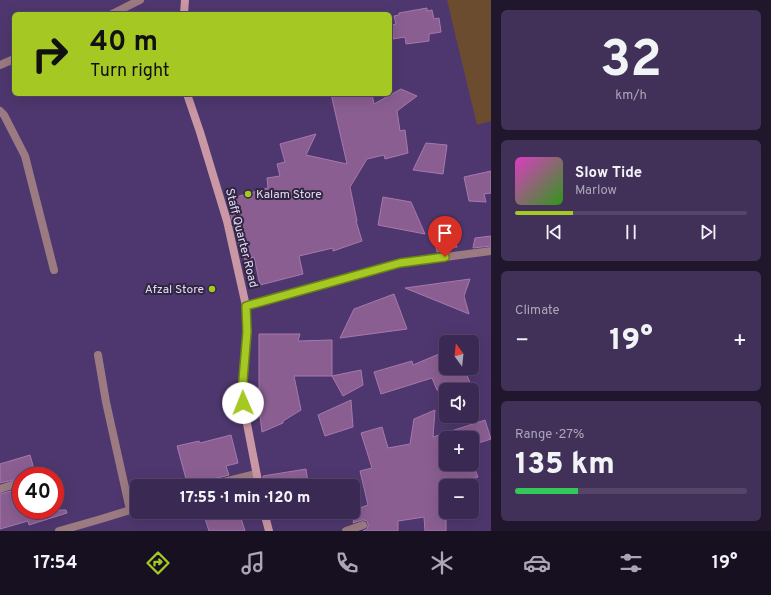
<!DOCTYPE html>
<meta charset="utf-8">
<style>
body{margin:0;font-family:Overpass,sans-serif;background:#413159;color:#f1f3f6;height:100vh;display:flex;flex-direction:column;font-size:15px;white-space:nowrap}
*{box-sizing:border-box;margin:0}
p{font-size:13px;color:#aba6b8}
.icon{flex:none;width:22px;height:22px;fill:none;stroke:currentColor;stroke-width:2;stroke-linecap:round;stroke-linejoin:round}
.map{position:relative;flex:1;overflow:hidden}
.drawer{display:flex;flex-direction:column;gap:10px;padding:10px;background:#20172d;width:280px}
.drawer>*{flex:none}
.hud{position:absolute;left:12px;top:12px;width:380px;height:84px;border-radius:6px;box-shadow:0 4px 16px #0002,0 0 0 1px #544569;background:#a5c823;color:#111;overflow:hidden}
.needle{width:26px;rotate:345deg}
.fabs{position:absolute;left:439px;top:335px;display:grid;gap:8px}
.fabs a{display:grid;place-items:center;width:40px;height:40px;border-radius:6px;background:#3a2952;box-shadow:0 4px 16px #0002,0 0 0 1px #544569;font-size:20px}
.speed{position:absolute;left:12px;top:467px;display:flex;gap:8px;font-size:20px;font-weight:700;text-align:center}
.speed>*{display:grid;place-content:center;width:52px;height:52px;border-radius:50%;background:#3a2952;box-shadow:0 4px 16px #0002,0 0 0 1px #544569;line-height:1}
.speed .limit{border:6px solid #d22;background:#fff;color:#111}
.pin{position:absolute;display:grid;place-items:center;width:34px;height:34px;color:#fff;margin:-41px -17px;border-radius:50% 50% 50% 0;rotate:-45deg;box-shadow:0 0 4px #0007}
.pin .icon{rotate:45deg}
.me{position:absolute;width:44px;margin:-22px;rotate:359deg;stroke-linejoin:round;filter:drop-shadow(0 0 3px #0008)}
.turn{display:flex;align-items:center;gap:14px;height:84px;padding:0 12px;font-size:18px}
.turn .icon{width:52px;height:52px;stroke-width:2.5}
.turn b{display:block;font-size:28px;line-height:34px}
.big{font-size:30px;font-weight:800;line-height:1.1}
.drawer .card{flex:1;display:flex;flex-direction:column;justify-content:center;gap:6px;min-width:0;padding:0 14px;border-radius:6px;background:#413159}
.drawer .dial{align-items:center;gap:0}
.dial b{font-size:52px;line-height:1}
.song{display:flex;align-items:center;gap:12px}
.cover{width:48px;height:48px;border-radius:6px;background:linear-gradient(135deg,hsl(310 70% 55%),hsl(110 70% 35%))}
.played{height:4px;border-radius:2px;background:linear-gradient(90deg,#a5c823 25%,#544569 25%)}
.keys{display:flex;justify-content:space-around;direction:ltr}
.heat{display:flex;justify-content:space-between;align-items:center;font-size:22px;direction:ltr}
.charge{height:6px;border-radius:3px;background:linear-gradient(90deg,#34c759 27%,#544569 0)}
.trip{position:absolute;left:130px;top:479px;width:230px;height:40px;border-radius:6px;background:#3a2952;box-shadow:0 4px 16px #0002,0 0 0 1px #544569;font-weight:800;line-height:40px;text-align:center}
.tab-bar{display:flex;height:64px;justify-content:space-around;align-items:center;background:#171021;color:#aba6b8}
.tab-bar .icon{width:28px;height:28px}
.tab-bar .current{color:#a5c823}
.tab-bar b{font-size:18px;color:#f1f3f6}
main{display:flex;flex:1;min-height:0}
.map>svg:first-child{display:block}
.green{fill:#6c4c2e}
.building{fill:#8a5e91;stroke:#a779ae}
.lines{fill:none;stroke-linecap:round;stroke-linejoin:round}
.lane{stroke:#9b7a82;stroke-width:8}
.street{stroke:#9b7a82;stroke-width:8}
.secondary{stroke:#ca97a4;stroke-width:8}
.route-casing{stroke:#6b8217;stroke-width:10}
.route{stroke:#a5c823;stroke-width:7}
.poi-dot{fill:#a5c823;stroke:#30263f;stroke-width:1.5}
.labels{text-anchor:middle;stroke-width:4;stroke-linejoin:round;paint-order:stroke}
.poi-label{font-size:12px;fill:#e5d9fa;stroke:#30263f;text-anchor:start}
.street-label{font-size:12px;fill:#e5d9fa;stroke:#30263f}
</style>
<main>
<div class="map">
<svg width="491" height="531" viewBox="0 0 491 531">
<rect width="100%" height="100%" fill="#4e376e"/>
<path class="green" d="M447,0H491V121L477,125Z"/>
<path class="building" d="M427,8V11L432,10L434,19L439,18L441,32L429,34V41L406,44L405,37L393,39L392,25L396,24L394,16L399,15V13Z
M401,89L417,96L397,111L400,131L405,130L408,153L385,159L384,155L367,159L350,187L357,221H356L362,241L333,251V248L299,256L303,274L260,285L254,257L245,260L236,236L230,212L232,211L229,199L268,188L267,178L280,176L277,164L285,162L280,144L316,134L306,155L347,164L331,94H372L374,104Z
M426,143L447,145L443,174L413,170Z
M491,171V193L484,194L486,202L469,201L464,177Z
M383,197L411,202L425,234L378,225Z
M452,226L457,247L437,252L432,231Z
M491,236V246L473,248L475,238Z
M470,279L464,296L469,314L405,288Z
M394,294L407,329L340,338L354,309Z
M259,334H300L298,341L332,340V376H294L301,410L283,421V423L262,432L258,400H259Z
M446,351V368H464L473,390H437L432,378L381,394L374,372L412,361L413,365Z
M361,370L363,385L343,396L332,376Z
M351,400L353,427L325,436L318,415Z
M435,410L433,437L485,420L491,439L472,445V438H446V464H473L478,477L453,486H446V531H425L424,517L398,521V531H363L367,529L368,526V524L367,521L364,520H362L353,523L357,509L368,505L360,471L372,468L361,433L382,427L388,448L410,444L414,419Z
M231,435L238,463L226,466L229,475L206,481L204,482L203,486H188L177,446L199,441L200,443Z
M30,455L36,476H21V510H66L67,513L29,525L28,521L0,529V494L14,490L16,488L17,486L16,481L13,480L0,483V464Z
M306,469L308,483L292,486H264L263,476Z
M203,512H239L245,531H209Z"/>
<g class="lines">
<path class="lane" d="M346,531L363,525"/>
<path class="street" d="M112,14L140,0
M0,65L14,59
M0,111L4,115L25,156L54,270
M246,306L400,263L491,251
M98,355L106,402L130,510
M208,486L256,474
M0,489L12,485
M59,531L101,519L137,508"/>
<path class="secondary" d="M184,14L185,0
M187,94L200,132L227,221L246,306L247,332L243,380V403L259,486
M264,512L269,531"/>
</g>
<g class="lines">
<defs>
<path id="route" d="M243,403V380L247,332L246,306L400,263L445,257"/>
</defs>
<use href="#route" class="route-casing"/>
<use href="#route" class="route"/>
</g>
<g class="poi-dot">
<circle cx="248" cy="194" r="4"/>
<circle cx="212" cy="289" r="4"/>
</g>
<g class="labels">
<g class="poi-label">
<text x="256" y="198">Kalam Store</text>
<text x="204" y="293" text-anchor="end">Afzal Store</text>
</g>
<g class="street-label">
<text transform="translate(242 238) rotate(76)" y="4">Staff Quarter Road</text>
</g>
</g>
</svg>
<div class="fabs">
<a><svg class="needle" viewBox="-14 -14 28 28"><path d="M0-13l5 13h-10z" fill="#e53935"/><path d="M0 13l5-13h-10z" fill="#aba6b8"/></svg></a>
<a><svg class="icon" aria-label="sound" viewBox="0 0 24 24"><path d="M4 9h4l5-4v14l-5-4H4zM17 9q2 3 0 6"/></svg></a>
<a>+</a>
<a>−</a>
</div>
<div class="speed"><div class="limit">40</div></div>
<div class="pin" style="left:445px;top:257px;background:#d93025"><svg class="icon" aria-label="arrive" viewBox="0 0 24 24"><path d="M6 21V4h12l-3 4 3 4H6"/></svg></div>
<svg class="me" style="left:243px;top:403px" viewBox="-20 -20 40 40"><circle r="19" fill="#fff"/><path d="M0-13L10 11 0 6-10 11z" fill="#a5c823"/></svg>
<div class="trip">17:55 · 1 min · 120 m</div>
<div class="hud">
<div class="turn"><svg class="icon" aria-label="right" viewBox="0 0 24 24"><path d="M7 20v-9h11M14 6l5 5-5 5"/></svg><div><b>40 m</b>Turn right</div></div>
</div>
</div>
<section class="drawer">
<div class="card dial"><b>32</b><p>km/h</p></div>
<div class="card">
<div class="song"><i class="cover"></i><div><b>Slow Tide</b><p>Marlow</p></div></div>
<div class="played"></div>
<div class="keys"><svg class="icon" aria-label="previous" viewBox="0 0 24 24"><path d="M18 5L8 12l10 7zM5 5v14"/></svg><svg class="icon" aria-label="pause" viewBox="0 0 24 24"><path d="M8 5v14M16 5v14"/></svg><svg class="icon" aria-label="next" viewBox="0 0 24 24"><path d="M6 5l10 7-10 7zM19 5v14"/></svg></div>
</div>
<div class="card"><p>Climate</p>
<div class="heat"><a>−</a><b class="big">19°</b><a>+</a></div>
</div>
<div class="card"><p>Range · 27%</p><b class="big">135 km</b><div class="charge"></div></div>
</section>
</main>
<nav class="tab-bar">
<b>17:54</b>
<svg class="icon current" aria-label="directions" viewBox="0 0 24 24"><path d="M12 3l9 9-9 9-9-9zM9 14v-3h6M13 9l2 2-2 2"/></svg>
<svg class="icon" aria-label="music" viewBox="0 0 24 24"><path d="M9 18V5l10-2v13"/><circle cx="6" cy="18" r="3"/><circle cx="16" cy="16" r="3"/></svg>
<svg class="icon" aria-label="phone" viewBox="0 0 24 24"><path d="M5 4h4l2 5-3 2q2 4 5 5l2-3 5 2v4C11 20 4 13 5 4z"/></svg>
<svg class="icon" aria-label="climate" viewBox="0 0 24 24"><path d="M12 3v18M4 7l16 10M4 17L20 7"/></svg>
<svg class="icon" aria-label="car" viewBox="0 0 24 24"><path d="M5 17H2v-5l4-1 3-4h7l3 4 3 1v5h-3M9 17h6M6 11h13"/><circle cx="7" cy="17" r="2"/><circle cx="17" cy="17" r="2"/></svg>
<svg class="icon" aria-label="filters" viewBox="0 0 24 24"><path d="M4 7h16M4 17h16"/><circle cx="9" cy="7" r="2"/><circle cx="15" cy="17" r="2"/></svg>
<b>19°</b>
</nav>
